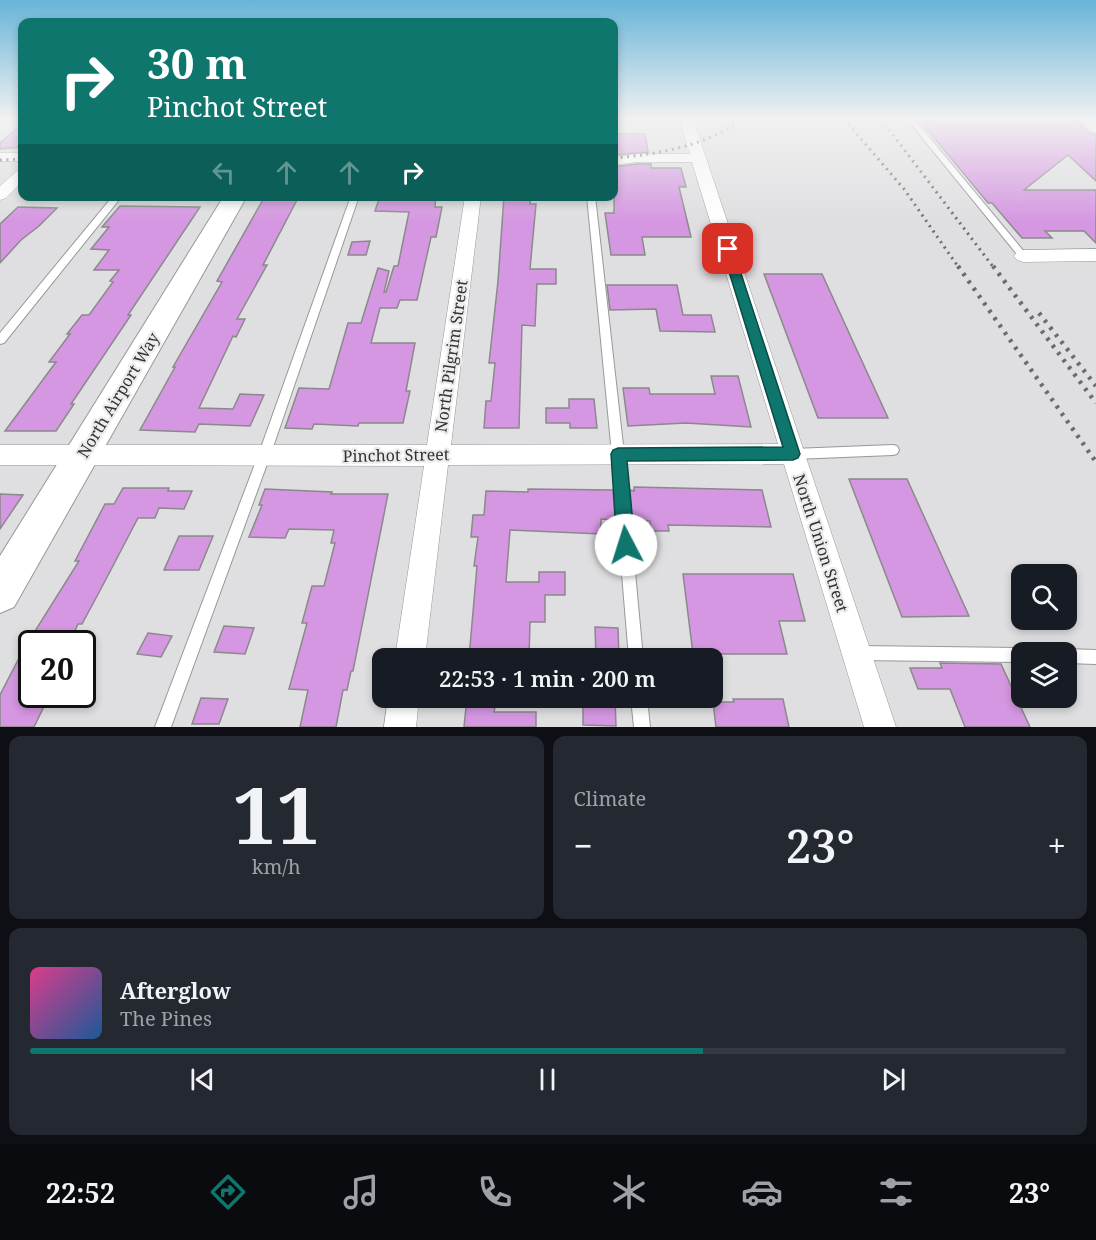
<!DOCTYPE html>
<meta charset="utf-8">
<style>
body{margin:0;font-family:"Noto Serif",serif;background:#242831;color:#f1f3f6;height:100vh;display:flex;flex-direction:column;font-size:22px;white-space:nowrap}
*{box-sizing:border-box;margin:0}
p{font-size:20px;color:#9ea1a6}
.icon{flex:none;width:33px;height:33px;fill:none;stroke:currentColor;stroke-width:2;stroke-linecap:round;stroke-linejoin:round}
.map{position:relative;height:727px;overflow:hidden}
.panel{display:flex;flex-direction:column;gap:9px;padding:9px;background:#0d0f14;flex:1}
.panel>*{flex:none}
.guide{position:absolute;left:18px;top:18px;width:600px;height:183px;border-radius:12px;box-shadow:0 3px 9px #0003;background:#0f766e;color:#fff;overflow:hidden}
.fabs{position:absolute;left:1011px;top:564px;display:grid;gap:12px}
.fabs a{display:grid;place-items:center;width:66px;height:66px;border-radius:12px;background:#171b24;box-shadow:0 3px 9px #0003;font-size:30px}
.speed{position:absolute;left:18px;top:630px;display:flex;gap:12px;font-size:30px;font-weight:700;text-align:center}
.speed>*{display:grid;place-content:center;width:78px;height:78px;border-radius:50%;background:#171b24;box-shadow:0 3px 9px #0003;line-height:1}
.speed .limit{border:3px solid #111;border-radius:9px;background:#fff;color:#111}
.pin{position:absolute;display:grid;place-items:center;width:51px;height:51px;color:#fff;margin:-26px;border-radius:12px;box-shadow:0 3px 9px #0006}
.me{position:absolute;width:66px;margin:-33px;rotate:355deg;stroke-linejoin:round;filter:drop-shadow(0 0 4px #0008)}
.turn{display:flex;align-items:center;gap:21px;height:126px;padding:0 30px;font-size:27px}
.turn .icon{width:78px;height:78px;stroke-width:2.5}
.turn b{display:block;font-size:42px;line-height:51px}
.lanes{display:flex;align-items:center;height:57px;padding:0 30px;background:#0003;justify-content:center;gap:30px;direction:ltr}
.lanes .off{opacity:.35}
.big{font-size:45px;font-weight:600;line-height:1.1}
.panel .widget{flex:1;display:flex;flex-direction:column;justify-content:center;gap:9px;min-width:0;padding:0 21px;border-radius:12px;background:#242831}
.panel .dial{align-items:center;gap:0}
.dial b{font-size:78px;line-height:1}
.song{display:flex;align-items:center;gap:18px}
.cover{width:72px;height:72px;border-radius:9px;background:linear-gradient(135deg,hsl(330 70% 55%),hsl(210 70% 35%))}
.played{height:6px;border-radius:3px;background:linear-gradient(90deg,#0f766e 65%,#363941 65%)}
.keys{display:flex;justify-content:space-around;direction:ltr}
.heat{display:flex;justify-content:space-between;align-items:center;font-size:33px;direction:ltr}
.panel .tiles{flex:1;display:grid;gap:9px;grid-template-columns:1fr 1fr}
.widget:last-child{grid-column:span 2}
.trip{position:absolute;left:372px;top:648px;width:351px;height:60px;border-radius:12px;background:#171b24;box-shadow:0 3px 9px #0003;font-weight:600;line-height:60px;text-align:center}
.dock{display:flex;height:96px;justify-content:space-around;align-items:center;background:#090b0e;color:#9ea1a6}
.dock .icon{width:42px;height:42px}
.dock .active{color:#0f766e}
.dock b{font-size:27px;color:#f1f3f6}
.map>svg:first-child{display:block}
.building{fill:#d597e1;stroke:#8a898b;stroke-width:1.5}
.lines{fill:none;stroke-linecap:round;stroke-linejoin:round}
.service-casing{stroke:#979899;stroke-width:2}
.minor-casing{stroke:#979899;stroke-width:1}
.secondary-casing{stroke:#979899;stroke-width:2}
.service{fill:#fff;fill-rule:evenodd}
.minor{fill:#fff;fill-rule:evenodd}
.secondary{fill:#fff;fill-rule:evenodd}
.rail-far1{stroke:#6c6c6d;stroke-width:3;stroke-dasharray:2 4.5;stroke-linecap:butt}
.rail{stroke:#6c6c6d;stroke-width:4.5;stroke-dasharray:3 6;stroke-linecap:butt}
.route{fill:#0f766e;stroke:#0a4d48;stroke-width:1.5}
.labels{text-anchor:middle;stroke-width:4.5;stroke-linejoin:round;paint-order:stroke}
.street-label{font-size:16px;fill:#333;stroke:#ececee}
</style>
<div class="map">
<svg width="1096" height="727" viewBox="0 0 1096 727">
<rect width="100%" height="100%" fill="#dfdfe1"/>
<path class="building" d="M929,119H1076L1089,133L1096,134V181L1068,155L1024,190H1096V243L1084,231H1045L1052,238H1022L992,203H988L921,122H932Z
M22,124V147L0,149V143Z
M614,134H645L648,152L614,155Z
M637,164H651V168H681L686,187H679L691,237H642L645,255H611L605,213H614V167Z
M265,196H299L263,265H267L237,319H245L236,337L233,336L199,408L233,409L240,394L264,395L250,426L199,424L195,432L140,430L175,367H173L222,282L217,281Z
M380,196H436L435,207H442L436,237H431L417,300H400L397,308H380L371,343H415L406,391H410L403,423H359L358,426L314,424L312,429L285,428L299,388L329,389L348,323H361L378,268L389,271L384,292H386L394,266H398L409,212L375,211Z
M504,196H531L530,204H536L530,269H556V284H537L535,326L522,325L519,428H484L486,401H491L495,363H489L498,281Z
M120,206L200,207L128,315H131L71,404H74L56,431H5L56,362H49L70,334H67L82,315H89L113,282L110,281L119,270H94L109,250L91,249L109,227H102Z
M18,207L57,208L39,226L21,240L0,263V224Z
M370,241L366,255H348L352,242Z
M764,274H822L888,418H818Z
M607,285H677L683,315H711L715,332L660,331L656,309L610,310Z
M711,376H738L751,427L686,423L628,426L623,388H649L650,394H715Z
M569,399H594L597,428H570V423H546V408H569Z
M849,479H907L969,616L902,617Z
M634,487L762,490L771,527L668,525L669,531H651L650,521L632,520L630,490L634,491Z
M123,488H169L168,491H192L184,509L159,508L155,518H138L104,583L82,624H78L69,644H32V694H50L34,727H0V695L32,633V636L79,561H75L105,504H114Z
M265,489L332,492L331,494H388L353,671H351L347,690H343L336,727H300L308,690L289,689L307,623H302L312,586H324L335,543H331L334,530L289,529L285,538L249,537L262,505H259Z
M528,489L613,490L615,520L601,519V534L510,530L506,582H539V572H565V595H545V622H530L529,658H469L477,566H474L478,537H471L473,515H484L486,491L528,492Z
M0,494L23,495L0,529Z
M179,536H213L199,570H164Z
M683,574H793L805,621H779L787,654H693Z
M224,626L254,628L245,654L214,652Z
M595,627L618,628L619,658H596Z
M148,633L172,636L161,657L137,654Z
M940,663L1001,664L1030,727H965L950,689H918L910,668H942Z
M201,698L228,699L219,724H192Z
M583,698H615L616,726L583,725Z
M733,699H783L789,727H716L713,702H734Z
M466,707H495L494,712H536V727H464Z"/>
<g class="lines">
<defs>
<path id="service" d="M907,119H914L1026,254V258H1020Z
M113,196H122L4,343L0,344V333Z
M351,196H359L270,456L171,727H155L258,456Z
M587,196H595L624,454L643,658H629L612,454Z
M893,445L897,446L899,450L897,454L893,455L793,459L789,458L787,454L789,450L793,449Z
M859,646L1022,648L1027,650L1028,652H1022V662L859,660L854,658L852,653L854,648Z
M1066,649L1096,650V664L1066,663V652H1060Z
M631,698H647L650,727H634Z"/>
<path id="minor" d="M679,119H693L896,727H864L784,464L448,465L425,658H395L424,466L0,465V445H427L465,196H481L451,445L778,444L692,162H637L614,165V157L637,154H690Z
M1078,119L1096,121V132L1091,131Z
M0,153H22V161H0Z
M22,169V182L6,198L0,200V186L17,171Z
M1096,249V261L1023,262L1017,260L1014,256L1017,252L1023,250Z
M388,698H419L416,727H384Z"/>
<path id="secondary" d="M224,196H247L14,607L0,613V556Z"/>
</defs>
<use href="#service" class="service-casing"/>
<use href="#minor" class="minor-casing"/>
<use href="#secondary" class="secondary-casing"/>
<use href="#service" class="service"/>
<use href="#minor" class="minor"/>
<use href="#secondary" class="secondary"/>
<path class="rail-far1" d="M844,119L904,189L959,268
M881,119L994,268
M614,158C661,154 704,146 744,119
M0,160L22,159"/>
<path class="rail" d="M958,266L1096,462
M993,266L1096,403
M1039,313L1096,386"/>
</g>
<linearGradient id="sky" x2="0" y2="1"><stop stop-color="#68b4d8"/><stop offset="0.54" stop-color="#f1f1f2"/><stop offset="1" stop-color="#f1f1f2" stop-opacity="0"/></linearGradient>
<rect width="1096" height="221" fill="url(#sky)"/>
<path class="route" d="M728,245L733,249L800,454L798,458L793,460L627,461L635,545L632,551L626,553L620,551L617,545L611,454L613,450L618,448L783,447L722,249Z"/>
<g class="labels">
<g class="street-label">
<text transform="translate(451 356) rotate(-82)" y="6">North Pilgrim Street</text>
<text transform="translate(118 395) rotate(-59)" y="6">North Airport Way</text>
<text transform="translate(396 455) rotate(-1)" y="6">Pinchot Street</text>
<text transform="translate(821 543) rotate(72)" y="6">North Union Street</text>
</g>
</g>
</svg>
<div class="fabs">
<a><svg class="icon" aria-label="search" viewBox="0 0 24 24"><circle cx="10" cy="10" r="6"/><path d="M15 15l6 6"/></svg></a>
<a><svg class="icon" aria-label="layers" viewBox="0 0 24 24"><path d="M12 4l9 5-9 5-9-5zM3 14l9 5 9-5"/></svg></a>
</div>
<div class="speed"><div class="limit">20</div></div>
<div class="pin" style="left:728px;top:249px;background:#d93025"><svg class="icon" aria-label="arrive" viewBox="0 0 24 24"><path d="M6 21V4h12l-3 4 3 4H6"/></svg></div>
<svg class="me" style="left:626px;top:545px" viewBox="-20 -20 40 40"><circle r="19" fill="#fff"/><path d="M0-13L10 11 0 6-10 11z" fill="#0f766e"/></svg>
<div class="trip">22:53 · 1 min · 200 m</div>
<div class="guide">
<div class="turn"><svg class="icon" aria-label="right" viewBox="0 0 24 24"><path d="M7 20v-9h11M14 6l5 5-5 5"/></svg><div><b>30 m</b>Pinchot Street</div></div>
<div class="lanes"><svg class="icon off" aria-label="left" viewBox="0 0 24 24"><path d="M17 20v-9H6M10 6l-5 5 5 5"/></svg><svg class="icon off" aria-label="ahead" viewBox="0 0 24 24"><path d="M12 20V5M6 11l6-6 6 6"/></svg><svg class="icon off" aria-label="ahead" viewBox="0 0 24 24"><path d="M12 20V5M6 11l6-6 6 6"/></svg><svg class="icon" aria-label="right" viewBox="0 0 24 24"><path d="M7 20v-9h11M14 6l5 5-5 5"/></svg></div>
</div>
</div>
<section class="panel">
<div class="tiles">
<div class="widget dial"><b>11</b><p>km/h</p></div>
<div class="widget"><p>Climate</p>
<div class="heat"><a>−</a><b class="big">23°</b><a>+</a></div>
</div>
<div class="widget">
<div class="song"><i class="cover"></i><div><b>Afterglow</b><p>The Pines</p></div></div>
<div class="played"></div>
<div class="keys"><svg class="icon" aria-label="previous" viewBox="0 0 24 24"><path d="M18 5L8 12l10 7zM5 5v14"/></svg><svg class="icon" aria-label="pause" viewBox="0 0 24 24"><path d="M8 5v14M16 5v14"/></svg><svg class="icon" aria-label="next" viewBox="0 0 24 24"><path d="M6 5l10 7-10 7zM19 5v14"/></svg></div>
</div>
</div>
</section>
<nav class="dock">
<b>22:52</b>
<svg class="icon active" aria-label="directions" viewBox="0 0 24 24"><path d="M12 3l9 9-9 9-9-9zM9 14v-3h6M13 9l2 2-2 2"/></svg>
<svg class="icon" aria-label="music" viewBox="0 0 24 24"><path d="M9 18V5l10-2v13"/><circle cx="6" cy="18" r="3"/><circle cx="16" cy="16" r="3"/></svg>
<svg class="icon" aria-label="phone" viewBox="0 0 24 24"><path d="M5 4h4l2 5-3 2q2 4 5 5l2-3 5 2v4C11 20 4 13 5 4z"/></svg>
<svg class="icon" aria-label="climate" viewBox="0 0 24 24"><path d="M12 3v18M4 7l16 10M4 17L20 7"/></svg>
<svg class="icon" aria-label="car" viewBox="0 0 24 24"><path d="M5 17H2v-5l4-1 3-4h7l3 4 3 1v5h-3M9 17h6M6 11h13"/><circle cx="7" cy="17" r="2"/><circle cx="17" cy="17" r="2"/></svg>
<svg class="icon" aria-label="filters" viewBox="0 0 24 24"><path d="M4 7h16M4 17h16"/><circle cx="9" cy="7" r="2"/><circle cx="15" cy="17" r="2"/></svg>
<b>23°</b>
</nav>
